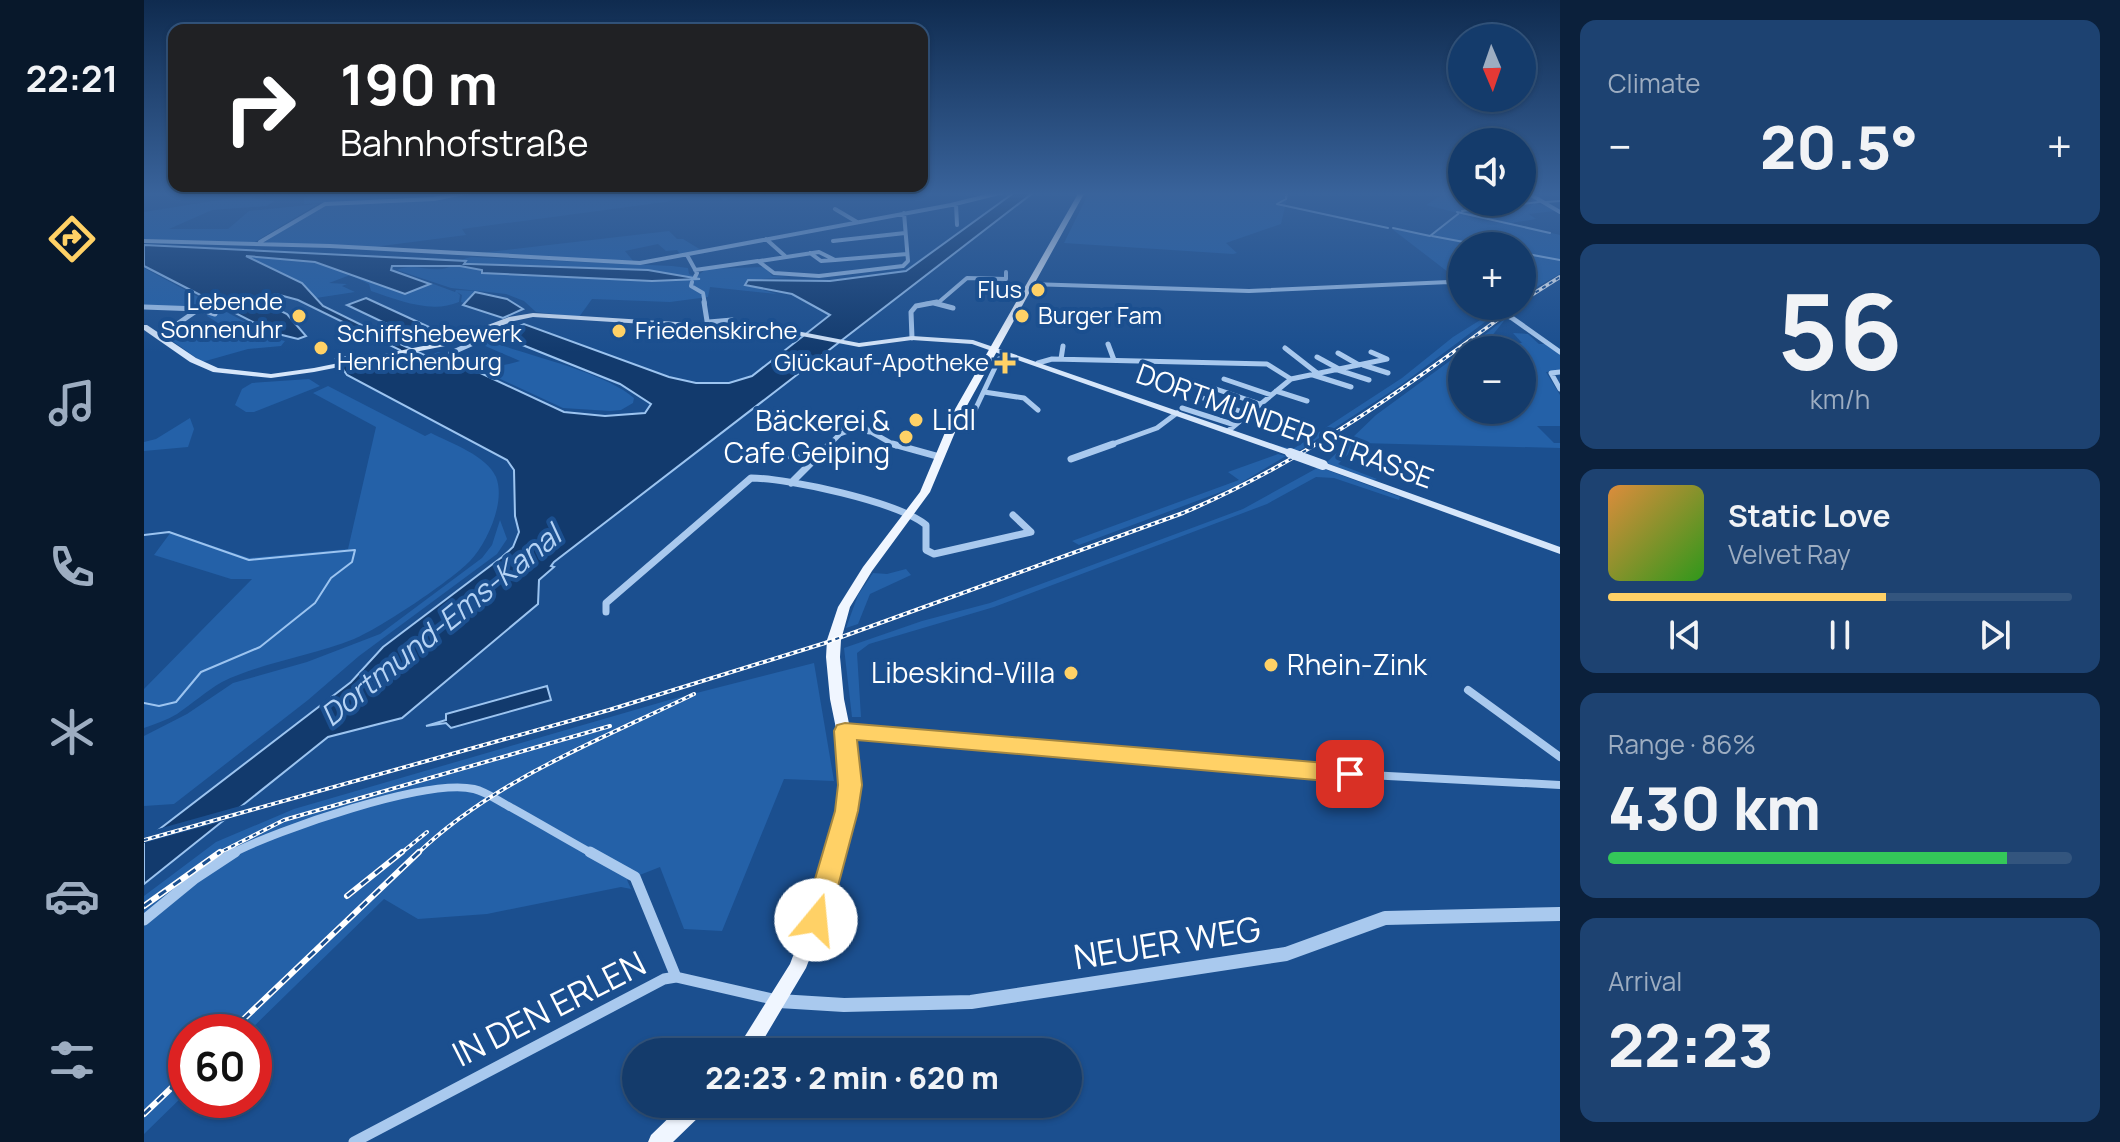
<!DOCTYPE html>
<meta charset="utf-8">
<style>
body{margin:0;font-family:Manrope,sans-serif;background:#1d4271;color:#f1f3f6;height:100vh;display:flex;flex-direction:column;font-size:30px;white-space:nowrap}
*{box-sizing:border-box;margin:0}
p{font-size:26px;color:#9dadc1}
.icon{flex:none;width:44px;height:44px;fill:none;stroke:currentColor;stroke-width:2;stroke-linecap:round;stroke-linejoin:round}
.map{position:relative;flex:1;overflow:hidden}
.details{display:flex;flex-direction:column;gap:20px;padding:20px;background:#0b203b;width:560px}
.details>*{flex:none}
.guide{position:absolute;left:24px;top:24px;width:760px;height:168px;border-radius:16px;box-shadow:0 2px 6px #0004,0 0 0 2px #33557e;background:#202124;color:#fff;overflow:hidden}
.needle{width:52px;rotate:178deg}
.controls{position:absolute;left:1304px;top:24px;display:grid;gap:16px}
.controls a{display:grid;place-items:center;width:88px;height:88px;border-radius:50%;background:#143b6b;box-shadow:0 2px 6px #0004,0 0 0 2px #33557e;font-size:40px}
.speed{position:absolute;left:24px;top:1014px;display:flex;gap:16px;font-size:40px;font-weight:700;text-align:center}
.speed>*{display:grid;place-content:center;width:104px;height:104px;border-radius:50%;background:#143b6b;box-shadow:0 2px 6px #0004,0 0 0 2px #33557e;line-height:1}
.speed .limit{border:12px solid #d22;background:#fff;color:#111}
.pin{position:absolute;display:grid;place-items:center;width:68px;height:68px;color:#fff;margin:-34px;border-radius:16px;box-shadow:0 4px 12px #0006}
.me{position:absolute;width:88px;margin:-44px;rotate:17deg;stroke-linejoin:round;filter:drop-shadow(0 0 6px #0008)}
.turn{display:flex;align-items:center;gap:28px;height:168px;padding:0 40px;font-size:36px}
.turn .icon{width:104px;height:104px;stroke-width:2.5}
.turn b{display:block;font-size:56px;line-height:68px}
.big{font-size:60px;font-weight:800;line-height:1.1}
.details .tile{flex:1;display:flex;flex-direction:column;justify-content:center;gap:12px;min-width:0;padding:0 28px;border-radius:16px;background:#1d4271}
.details .dial{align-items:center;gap:0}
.dial b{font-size:104px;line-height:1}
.song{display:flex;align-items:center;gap:24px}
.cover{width:96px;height:96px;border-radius:12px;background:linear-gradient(135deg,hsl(30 70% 55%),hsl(110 70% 35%))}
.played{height:8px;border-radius:4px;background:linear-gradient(90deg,#ffd166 60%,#33557e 60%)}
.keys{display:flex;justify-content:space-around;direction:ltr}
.heat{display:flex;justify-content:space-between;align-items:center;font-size:44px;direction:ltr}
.charge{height:12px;border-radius:6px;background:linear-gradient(90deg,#34c759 86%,#33557e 0)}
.trip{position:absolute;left:478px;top:1038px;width:460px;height:80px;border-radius:40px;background:#143b6b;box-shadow:0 2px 6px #0004,0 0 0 2px #33557e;font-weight:800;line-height:80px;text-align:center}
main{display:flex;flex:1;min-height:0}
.tabs{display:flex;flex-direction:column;width:144px;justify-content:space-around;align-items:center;background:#08182b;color:#9dadc1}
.tabs .icon{width:56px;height:56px}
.tabs .on{color:#ffd166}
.tabs b{font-size:36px;color:#f1f3f6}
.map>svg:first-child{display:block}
.green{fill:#2461a8}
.water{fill:#123a6d;stroke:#9cc4f0;stroke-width:2}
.pier{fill:#1b4f8f}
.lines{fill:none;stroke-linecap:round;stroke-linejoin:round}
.stream{stroke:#9cc4f0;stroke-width:2}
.minor-far4{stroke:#a9c9ee;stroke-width:4}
.minor-far3{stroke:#a9c9ee;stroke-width:5}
.minor-far2{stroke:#a9c9ee;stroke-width:7}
.minor-far1{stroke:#a9c9ee;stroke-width:8}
.minor{stroke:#a9c9ee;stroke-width:11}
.tertiary{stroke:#a9c9ee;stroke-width:14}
.secondary{fill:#d6e6fa;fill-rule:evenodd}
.primary{fill:#f0f6ff;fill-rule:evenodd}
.rail-far1-casing{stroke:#fff;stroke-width:4}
.rail-casing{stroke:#fff;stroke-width:6}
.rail-far1{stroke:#1b4f8f;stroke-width:2;stroke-dasharray:4;stroke-linecap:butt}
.rail{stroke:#1b4f8f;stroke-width:3;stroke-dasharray:9;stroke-linecap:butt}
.secondary-bridge{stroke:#d6e6fa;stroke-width:10}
.route{fill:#ffd166;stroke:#a68842;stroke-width:2}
.poi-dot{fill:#ffd166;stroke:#1b4f8f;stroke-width:3}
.labels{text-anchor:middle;stroke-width:8;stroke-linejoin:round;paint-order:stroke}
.far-poi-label{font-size:24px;fill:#fff;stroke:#1b4f8f;text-anchor:end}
.poi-label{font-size:28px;fill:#fff;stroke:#1b4f8f;text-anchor:start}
.street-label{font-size:28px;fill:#fff;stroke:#1b4f8f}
.water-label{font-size:30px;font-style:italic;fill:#b5d3f5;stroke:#1b4f8f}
.near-street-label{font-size:34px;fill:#fff;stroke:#1b4f8f}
</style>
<main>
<nav class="tabs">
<b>22:21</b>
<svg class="icon on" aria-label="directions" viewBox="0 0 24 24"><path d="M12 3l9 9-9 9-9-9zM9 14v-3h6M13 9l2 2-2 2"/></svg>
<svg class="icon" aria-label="music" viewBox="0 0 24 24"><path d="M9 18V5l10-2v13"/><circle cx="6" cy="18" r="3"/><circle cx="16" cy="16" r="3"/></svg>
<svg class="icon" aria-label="phone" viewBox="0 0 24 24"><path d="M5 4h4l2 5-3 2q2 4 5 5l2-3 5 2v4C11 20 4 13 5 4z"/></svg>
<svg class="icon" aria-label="climate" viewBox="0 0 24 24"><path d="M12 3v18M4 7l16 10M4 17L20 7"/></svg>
<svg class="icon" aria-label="car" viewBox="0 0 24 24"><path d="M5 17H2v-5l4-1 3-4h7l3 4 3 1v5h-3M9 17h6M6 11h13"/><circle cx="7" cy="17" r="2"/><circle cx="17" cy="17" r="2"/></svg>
<svg class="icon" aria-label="filters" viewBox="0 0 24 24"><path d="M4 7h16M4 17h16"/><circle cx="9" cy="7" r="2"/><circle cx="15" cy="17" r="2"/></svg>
</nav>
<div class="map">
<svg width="1416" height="1142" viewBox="0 0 1416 1142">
<rect width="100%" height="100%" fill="#1b4f8f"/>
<path class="green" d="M127,192L107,198L130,201L123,206L68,210L25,229H84L105,211L174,204L109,243L0,241V212Z
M175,192H321L288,199L327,192H503L507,195L602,192L580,201L571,192L521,202L318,229L322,235L230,247L119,243L175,207L190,203L160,204V197L177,195Z
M945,192H1144V194L1137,224L1082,243L1093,253L1089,254L920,243Z
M1318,192V202H1364C1382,210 1389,197 1411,211L1385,214L1392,219L1367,223L1416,235V274L1378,295V246H1318L1317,282L1248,229L1286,235L1314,213L1282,205L1299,194Z
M525,231L533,239H539L557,250L537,255L533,250L522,251L514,244L481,251L490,262L337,253Z
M101,256L171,262L238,286L286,284L284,282L311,292L312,290L331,291L320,303L317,302L318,295L313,292L316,295L315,302C287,314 254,300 227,291L225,284L206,275L185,283L203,284L198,286L211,292L172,298L158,283Z
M327,257L528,266L544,268L545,274L552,277L562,269L622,267L628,276L645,277L604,280L601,285L633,294L566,287L564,297L526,302L448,299L435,317L392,312L380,301L362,294L307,288L253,270C267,263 283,271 298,269C308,268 316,259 327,257Z
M0,268L120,332L114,334L141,341L137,346L104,349L58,362L20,335L33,338L87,331L63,316L66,311L60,307L0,306Z
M1349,312L1353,313L1257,385L1158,449L1151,452L1123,443L1149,449L1258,378L1309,337Z
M1363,317L1343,342L1378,343L1369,333L1384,334L1395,344H1401L1416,355V371L1402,372L1416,395V426H1393L1410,443H1416V448L1216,443L1194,464L1233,479L1229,480L1182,463L1232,415L1318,352V410H1378V350H1321Z
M345,341C383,355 463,373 490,398L489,403L477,410L466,411L419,408L335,369L287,355L294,352C329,363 340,372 376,361L339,345Z
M165,379L176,386L110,412H102L91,405L98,389L108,383Z
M184,386L281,436L287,433C307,443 343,456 352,477C362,502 343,543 326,561C305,582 238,627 210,639C168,656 119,662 78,682C62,691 48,704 33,714C23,720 11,724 0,728V689L108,579H87L10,555L27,532L105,558L204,549L232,427L169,393Z
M46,418L50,429L44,447L0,451V442L12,439Z
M1134,454L1142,456L1090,487L935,545L928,541L1095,480L1084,472Z
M1175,467L1256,497L1255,500L1190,478L1172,477L1123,504L850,607L725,644L713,653L717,717H708L700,648L778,621L846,603L1099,509Z
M356,520L363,539L353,554L215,656L164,700L30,804L0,806V736L43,714L89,683L163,662L236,634L338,558L348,545Z
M762,569L767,575L726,594L714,624L702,628L714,595L729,573L743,574Z
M670,663L690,781L640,779L578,931L540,929L516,867L483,880L487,889L477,887L343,914L274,919L240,899L104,1032H42V1093L0,1134V896L72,842L150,809L525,700Z"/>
<path class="water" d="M871,192H890L410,562L407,566L410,567L395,580L394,604L258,718L184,737L0,884V841L207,682L239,647L358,557L369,547L375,532L371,516L370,470L363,460L203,375L192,359L200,357L257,371L270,366L256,350L154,300L132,294L115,300L143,314L162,336L154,339L130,333L0,266V245L322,261L320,264H326L504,270L556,279L508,281L338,273V270L316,266H248L247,270L286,284L261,294L171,262L102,256L158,283L179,306L252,342L291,360L330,370L420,412L461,416L501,413L507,404L476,384L366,340L358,334L380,324L525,377L552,383H585L608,376L686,315L648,294L601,285L604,280L686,281L762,271Z
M331,292L363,299L379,309L359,318L319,305Z
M222,298L285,327L266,335L203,305Z
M403,686L407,700L307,728L302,723L282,726L302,720V714Z"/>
<path class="pier" d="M107,803L87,819L0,843V836L7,831Z"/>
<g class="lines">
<path class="stream" d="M1143,192L1142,199L1133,204L1244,228
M1402,202L1416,201
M1318,211L1395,202
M1313,212L1406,233
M1249,228L1286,236L1314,214
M1288,236L1341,246
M1378,253L1416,260
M0,535L25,532L105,560L211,550L208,562L187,578L171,603L116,647L57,672L32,702L15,706L0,703"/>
<path class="minor-far4" d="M1382,192L1416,212
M812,204L813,225
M691,209L713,222
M622,239L641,256
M0,241L186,246L496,263L807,205L859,192
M689,241L761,233
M116,242L181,204L290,199L325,192
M666,253L677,261L691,260
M543,255L553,273L551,277
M616,261L675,252L691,260L763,254
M551,270L614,261L630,273L675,276L759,266L764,261L760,213
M548,282L547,286L559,293L561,304
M886,284L1105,291L1305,282L1318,285
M790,303L795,304
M781,304L795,302L823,278L862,279V272"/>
<path class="minor-far3" d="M560,302L564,327
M790,303L809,308
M1344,306L1368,318L1416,352
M0,307L55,309L71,314
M565,322L588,320
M26,329L55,309
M517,336L524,325
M768,338L767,312L772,306L793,302
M964,344L970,360
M1141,348L1173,373
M307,353L334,341
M1194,353L1215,365
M1173,357L1195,369
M917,359L919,346
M894,363L908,359L1123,364L1147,379
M1219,365L1244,373
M1194,370L1225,380
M1416,372L1407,373L1416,389
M1169,375L1207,387
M1080,379L1127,395
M1069,388L1116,404
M1132,391L1163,401
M840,392L880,398L894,410
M1059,398L1104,414
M1038,408L1091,425
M815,411L831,410L855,359L859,358
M1084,431L1147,379L1243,359L1227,352
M726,432L695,427L693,422L706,420L752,446
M684,446L696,434L707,430
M963,446L1013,428L1033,413"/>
<path class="minor-far2" d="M749,444L796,457
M627,450L668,462
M927,459L969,444
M647,483L686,444
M462,612V603L607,478C644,478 754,502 782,525V550L790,554L887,532L869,515"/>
<path class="minor-far1" d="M1324,690L1416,757
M701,731L1206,774L1416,785
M87,854C132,830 283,778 330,789C343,792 356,802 368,808C395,823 422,839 449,854"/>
<path class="minor" d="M446,852L491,877L532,977
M0,920L50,879L91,852
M210,1142L520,979L532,977L633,1000"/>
<path class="tertiary" d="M635,1001L700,1005L827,1002L1142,954L1241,918L1416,914"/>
<path class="secondary" d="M389,313L642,329L715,343L768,336L829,340L1149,451L1151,453L1146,456L1143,455L828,344L768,340L715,347L642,333L389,317L370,321L301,346L170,372L127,378L69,372L46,362L0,330V325H3L52,358L74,368L127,374L170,368L299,342L365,317Z
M1179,462L1416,547V554L1176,467L1174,465L1176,463Z"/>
<path class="primary" d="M935,192H941L820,411L786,492L728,571L706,607L697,640L696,657L700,699L712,758L714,785L710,811L687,903L662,968L612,1052H591L646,964L669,903L694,811L698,785V758L686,699L682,657L683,640L694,607L719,567L776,492L810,411Z
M539,1104H564L561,1111L529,1142H504L507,1135Z"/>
<defs>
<path id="rail-far1" d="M1378,301L1416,277
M0,840L465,710L681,643L1039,513C1161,461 1266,385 1372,306
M73,854L140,820L466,726
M256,854L283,832
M273,854C350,780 456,740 550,694"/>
<path id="rail" d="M203,896L258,852
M0,906L76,852
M86,1032L275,852
M0,1114L42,1074"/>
</defs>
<use href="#rail-far1" class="rail-far1-casing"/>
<use href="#rail" class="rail-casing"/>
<use href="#rail-far1" class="rail-far1"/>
<use href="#rail" class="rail"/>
<path class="secondary-bridge" d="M1146,453L1179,465"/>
</g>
<linearGradient id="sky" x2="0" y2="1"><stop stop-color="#0f2b4f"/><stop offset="0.55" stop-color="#39639b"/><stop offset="1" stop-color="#39639b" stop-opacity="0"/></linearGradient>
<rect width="1416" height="352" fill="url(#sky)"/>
<path class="route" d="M701,723L1206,765L1214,768L1218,774L1214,780L1206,783L713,740L718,785L714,811L685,920L681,928L672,931L663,928L659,920L691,811L694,785L690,731L693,725Z"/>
<g class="poi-dot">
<circle cx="894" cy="290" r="8"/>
<circle cx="155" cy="316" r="8"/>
<circle cx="878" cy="316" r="8"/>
<circle cx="475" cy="331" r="8"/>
<circle cx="177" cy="348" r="8"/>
<path d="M857 351h8v8h8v8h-8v8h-8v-8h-8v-8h8z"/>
<circle cx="772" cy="420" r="8"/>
<circle cx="762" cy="437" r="8"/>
<circle cx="1127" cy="665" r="8"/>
<circle cx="927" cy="673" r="8"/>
</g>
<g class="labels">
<g class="far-poi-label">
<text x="878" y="298">Flus</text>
<text x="139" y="310">Lebende<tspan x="139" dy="28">Sonnenuhr</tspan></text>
<text x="894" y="324" text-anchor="start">Burger Fam</text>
<text x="491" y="339" text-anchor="start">Friedenskirche</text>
<text x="193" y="342" text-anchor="start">Schiffshebewerk<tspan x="193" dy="28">Henrichenburg</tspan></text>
<text x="845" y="371">Glückauf-Apotheke</text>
</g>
<g class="poi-label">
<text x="788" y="430">Lidl</text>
<text x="746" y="431" text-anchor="end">Bäckerei &amp;<tspan x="746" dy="32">Cafe Geiping</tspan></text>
<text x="1143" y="675">Rhein-Zink</text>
<text x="911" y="683" text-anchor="end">Libeskind-Villa</text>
</g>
<g class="street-label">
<text transform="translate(1141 426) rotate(20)" y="10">DORTMUNDER STRASSE</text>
</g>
<g class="water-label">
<text transform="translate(297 626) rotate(-39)" y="10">Dortmund-Ems-Kanal</text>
</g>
<g class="near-street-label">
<text transform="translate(1023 943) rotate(-9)" y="12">NEUER WEG</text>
<text transform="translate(405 1009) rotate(-27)" y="12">IN DEN ERLEN</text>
</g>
</g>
</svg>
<div class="controls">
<a><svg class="needle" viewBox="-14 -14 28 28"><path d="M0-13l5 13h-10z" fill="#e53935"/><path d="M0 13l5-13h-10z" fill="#9dadc1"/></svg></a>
<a><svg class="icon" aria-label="sound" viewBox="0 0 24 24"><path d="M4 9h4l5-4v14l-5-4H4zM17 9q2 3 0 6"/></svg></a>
<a>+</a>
<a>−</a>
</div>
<div class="speed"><div class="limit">60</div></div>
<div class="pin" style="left:1206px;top:774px;background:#d93025"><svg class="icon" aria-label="arrive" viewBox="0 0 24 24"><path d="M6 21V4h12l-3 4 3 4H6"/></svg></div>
<svg class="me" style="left:672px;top:920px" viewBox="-20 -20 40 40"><circle r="19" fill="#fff"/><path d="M0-13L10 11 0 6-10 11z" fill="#ffd166"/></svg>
<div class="trip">22:23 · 2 min · 620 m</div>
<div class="guide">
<div class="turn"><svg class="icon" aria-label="right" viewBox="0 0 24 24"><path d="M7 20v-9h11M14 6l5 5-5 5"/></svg><div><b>190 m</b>Bahnhofstraße</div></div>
</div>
</div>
<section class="details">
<div class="tile"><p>Climate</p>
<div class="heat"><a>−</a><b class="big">20.5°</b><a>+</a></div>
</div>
<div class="tile dial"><b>56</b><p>km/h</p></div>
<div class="tile">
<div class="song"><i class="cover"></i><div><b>Static Love</b><p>Velvet Ray</p></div></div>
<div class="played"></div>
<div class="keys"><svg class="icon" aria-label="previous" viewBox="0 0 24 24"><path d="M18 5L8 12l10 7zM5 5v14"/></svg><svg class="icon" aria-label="pause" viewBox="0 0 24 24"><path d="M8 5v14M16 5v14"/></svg><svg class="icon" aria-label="next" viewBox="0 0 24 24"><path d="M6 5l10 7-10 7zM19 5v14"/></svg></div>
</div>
<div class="tile"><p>Range · 86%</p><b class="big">430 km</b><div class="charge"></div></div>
<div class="tile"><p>Arrival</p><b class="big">22:23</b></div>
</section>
</main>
